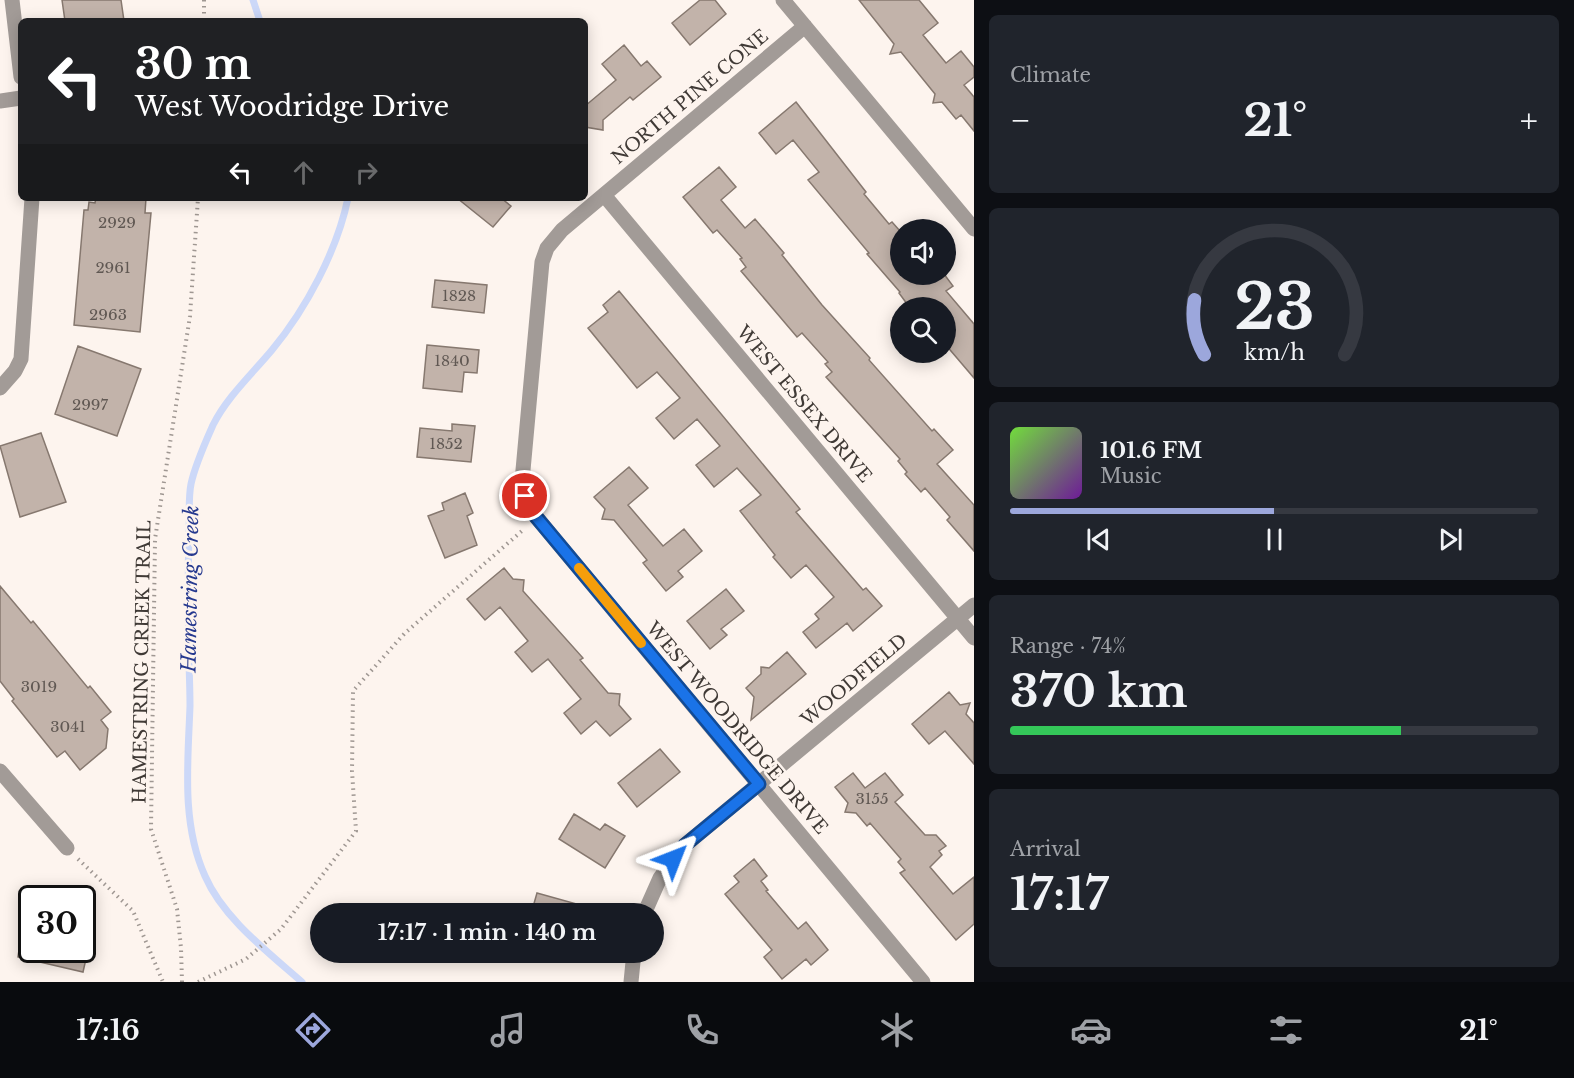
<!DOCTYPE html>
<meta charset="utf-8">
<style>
body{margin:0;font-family:"Libre Baskerville",serif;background:#20242c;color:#f1f3f6;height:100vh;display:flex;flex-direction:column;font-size:22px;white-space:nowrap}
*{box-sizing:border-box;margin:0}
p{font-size:20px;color:#9ea1a6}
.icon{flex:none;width:33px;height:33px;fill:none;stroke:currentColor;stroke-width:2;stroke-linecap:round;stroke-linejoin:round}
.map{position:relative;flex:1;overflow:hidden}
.side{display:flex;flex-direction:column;gap:15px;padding:15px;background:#0d0f14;width:600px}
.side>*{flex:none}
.guide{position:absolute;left:18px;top:18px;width:570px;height:183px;border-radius:9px;box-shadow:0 3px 15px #0003;background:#202124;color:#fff;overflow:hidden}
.buttons{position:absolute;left:890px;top:219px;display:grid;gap:12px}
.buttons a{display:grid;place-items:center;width:66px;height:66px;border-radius:50%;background:#171b24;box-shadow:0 3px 15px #0003;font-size:30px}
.speed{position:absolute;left:18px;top:885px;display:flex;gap:12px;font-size:30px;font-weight:700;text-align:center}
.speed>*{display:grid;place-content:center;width:78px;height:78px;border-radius:50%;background:#171b24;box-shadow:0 3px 15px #0003;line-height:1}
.speed .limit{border:3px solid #111;border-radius:9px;background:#fff;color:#111}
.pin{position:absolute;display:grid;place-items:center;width:51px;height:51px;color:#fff;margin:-26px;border:3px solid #fff;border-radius:50%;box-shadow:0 2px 6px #0007}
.me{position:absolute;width:66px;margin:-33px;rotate:45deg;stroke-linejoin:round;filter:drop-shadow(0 0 4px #0008)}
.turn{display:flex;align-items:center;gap:21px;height:126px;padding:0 18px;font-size:27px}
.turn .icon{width:78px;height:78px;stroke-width:2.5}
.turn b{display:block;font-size:42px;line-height:51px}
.lanes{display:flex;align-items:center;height:57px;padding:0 18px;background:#0003;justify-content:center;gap:30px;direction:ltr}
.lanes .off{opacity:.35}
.big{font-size:45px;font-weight:700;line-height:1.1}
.side .card{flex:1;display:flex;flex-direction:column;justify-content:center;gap:9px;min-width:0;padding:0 21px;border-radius:9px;background:#20242c}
.side .dial{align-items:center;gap:0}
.dial svg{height:156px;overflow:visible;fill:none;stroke:#363941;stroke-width:7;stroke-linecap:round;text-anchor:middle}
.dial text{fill:#f1f3f6;stroke:none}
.song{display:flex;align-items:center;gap:18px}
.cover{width:72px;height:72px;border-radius:9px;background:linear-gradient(135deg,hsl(100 70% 55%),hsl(280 70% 35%))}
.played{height:6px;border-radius:3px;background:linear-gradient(90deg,#9ca7dc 50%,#363941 50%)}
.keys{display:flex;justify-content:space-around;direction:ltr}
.heat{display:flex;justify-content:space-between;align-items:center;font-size:33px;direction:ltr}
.charge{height:9px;border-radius:4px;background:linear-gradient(90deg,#34c759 74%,#363941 0)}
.trip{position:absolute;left:310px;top:903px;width:354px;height:60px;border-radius:30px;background:#171b24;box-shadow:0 3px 15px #0003;font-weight:700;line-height:60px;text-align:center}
.tabs{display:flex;height:96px;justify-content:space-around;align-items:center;background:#090b0e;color:#9ea1a6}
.tabs .icon{width:42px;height:42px}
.tabs .selected{color:#9ca7dc}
.tabs b{font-size:27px;color:#f1f3f6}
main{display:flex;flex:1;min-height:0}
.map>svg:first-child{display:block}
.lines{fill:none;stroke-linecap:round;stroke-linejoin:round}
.stream{stroke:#ccd8f8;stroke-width:7}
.building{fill:#c2b3aa;stroke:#86786f;stroke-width:1.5}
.path{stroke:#9f9792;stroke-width:4;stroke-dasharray:1.5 4.5;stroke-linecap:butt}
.minor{stroke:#a29b97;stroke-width:15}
.route-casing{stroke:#114b97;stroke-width:15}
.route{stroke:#1a73e8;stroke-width:10}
.slow{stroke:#f59e0b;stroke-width:10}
.labels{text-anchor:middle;stroke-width:5;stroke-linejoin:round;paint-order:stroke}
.number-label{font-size:15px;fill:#605853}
.street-label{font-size:18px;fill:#403a36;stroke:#fdf4ee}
.water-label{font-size:20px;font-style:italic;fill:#26398f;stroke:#fdf4ee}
</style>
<main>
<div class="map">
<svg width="974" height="982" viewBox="0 0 974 982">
<rect width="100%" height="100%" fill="#fdf4ee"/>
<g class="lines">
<path class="stream" d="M253,0L260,21
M302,982C268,952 223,918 205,876C181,823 188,762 190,706C190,688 189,670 189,652C188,611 188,570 189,530C190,515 188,499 191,484C195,465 205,443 213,425C227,397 252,374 272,350C306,309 337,251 348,198"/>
</g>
<path class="building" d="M62,0H121L124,21H65Z
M700,0H715L726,14L690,45L672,23Z
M859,0H919L938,23L923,35L946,63L961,51L974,67V77L964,85L974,97V131L961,115L956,119L942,102L933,103L935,94L901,52L890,54L894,44Z
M624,45L641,66L647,61L661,77L633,100L630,97L603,120V130L585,127V106L616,80L602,64Z
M796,102L866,192L864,194L889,224L892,222L900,231V274H944L953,286L946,291L974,324V378L945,344V308H910L899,293L900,292L867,254L869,253L808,180L819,172L793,140L776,154L759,133Z
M719,167L736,187L721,200L745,228L755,219L784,253L782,255L822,305L870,358L869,360L932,431L934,429L953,450L937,464L974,505V551L947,520L950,517L925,488L921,492L905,474L907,472L898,461L900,459L826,377L832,372L825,364L828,362L802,333L797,337L741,271L746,267L740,259L742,258L717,230L713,233L683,197Z
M96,198H146L145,213H151L140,332L74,325L84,210H88L89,202L95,203Z
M457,198H501L511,206L493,227Z
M435,280L487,285L484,313L432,307Z
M619,291L800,509L796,512L863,590L866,588L882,606L853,631L847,623L816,648L803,632L819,619L815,614L834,597L806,565L791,578L773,557L775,555L740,511L761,495L737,468L714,487L696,465L720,446L697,419L674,439L656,418L680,398L657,372L637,388L588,328L608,312L603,305Z
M427,345L479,350L477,373L464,372L462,392L423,388Z
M78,346L141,369L117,436L55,414Z
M452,424L475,426L471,462L417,457L420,428L452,431Z
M41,433L66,502L20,517L0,446Z
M629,467L648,488L628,505L663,546L684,529L702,551L678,571L683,577L666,591L643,563L647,560L614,520L602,519L605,509L594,497Z
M465,493L473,513L467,516L477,545L445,558L428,516L444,510L442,503Z
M504,568L513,579L524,580L523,591L583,658L580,660L608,693L620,694L619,705L631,719L610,736L596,721L581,734L564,713L581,699L548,659L532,672L515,652L528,641L500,607L485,620L467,599Z
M0,586L31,623L33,621L88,688L90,686L111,712L101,720L108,729L106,748L80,770L65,751L57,757L12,701L14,699L0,681Z
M726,589L744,611L721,629L727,635L710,649L687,621Z
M787,652L806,674L751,720L754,697L746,688L761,674V667L769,668Z
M949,692L960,705L970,703L966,714L974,723V764L945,731L929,744L912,724Z
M660,749L680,772L637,807L618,783Z
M853,773L865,788L885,773L903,795L895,802L925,835H936L946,846L939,851L942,855L930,867L953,894L974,877V924L956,940L900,873L905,870L898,862L901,859L870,823L867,826L856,813L845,812L848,803L835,787Z
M574,814L600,830L605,824L625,836L605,868L559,839Z
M754,859L767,876L761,881L768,890L766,891L798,929L806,922L828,950L811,965L806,959L782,979L764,957L772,950L725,894L739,882L734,876Z
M537,893L591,908V914H531Z
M19,950H88L83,972L18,957Z"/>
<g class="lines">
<path class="path" d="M204,0V21
M78,859L133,911L163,982
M182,982L181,948L177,909L151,829L155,539L190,316L198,198
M198,982L246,959L281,929L356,831L352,771L353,691L405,633L523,530"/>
<path class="minor" d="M12,0L21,77
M783,0L974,229
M805,26L562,230L547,248L542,262L522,481L525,496L532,512L923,982
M0,101L21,98
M604,195L974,638
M0,388L15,371L21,359L32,198
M0,771L67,848
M644,914L660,878L685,845L974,605
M631,982L634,952"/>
</g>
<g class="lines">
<defs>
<path id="route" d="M525,496L532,512L759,784L685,845L673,859"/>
</defs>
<use href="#route" class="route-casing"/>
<use href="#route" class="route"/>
<path class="slow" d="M579,568L641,643"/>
</g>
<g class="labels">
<g class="number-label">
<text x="117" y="228">2929</text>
<text x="113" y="273">2961</text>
<text x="459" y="301">1828</text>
<text x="108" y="320">2963</text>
<text x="452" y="366">1840</text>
<text x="90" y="410">2997</text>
<text x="446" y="449">1852</text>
<text x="39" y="692">3019</text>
<text x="68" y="732">3041</text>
<text x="872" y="804">3155</text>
</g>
<g class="street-label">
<text transform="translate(690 97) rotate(-40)" y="6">NORTH PINE CONE</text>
<text transform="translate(804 404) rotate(50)" y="6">WEST ESSEX DRIVE</text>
<text transform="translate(142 662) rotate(-89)" y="6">HAMESTRING CREEK TRAIL</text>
<text transform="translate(854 680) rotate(-40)" y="6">WOODFIELD</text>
<text transform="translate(737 728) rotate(50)" y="6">WEST WOODRIDGE DRIVE</text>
</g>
<g class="water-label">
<text transform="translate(190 589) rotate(-89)" y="7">Hamestring Creek</text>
</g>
</g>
</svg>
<div class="buttons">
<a><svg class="icon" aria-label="sound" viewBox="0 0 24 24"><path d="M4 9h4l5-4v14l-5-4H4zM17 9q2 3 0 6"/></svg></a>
<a><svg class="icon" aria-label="search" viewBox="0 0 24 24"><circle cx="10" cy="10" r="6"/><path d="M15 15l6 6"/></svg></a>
</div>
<div class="speed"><div class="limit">30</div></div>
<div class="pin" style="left:525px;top:496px;background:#d93025"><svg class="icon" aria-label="arrive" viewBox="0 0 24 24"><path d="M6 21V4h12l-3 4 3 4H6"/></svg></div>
<svg class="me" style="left:673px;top:859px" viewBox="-20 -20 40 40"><path d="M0-17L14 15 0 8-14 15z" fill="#1a73e8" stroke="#fff" stroke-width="4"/></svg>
<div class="trip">17:17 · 1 min · 140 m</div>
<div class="guide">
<div class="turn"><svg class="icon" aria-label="left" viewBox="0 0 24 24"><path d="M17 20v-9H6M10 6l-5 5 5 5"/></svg><div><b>30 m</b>West Woodridge Drive</div></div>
<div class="lanes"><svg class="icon" aria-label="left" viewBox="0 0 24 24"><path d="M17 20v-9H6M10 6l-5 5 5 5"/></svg><svg class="icon off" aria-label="ahead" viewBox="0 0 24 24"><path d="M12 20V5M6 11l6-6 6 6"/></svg><svg class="icon off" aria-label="right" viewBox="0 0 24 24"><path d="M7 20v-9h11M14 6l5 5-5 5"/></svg></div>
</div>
</div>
<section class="side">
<div class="card"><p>Climate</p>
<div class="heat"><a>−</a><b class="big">21°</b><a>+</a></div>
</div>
<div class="card dial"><svg viewBox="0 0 100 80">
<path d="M14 69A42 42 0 1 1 86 69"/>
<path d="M14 69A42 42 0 0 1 9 41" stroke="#9ca7dc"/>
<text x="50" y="56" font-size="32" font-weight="700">23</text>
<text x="50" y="72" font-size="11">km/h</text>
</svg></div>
<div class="card">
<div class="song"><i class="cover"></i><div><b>101.6 FM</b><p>Music</p></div></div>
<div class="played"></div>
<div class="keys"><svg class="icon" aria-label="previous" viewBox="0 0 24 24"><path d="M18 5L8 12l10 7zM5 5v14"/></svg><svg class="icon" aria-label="pause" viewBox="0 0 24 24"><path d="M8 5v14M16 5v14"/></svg><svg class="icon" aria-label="next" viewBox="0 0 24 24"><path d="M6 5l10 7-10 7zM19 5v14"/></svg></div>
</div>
<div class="card"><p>Range · 74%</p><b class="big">370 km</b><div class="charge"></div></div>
<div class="card"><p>Arrival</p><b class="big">17:17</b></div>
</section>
</main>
<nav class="tabs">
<b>17:16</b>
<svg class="icon selected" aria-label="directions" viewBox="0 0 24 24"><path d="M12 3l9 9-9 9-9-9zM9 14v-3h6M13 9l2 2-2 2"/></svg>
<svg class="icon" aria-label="music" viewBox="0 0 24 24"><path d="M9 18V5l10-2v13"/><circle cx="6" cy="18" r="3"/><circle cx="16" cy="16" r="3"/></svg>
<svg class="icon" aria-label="phone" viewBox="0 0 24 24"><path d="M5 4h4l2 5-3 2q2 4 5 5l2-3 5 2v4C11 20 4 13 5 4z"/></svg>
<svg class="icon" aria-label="climate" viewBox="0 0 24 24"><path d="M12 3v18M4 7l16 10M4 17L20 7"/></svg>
<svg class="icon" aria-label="car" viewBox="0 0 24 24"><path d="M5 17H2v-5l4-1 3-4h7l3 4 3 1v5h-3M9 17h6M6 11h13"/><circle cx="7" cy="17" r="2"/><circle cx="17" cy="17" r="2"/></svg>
<svg class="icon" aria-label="filters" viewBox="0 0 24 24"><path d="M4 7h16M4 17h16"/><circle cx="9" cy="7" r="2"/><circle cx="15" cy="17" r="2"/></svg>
<b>21°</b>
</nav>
